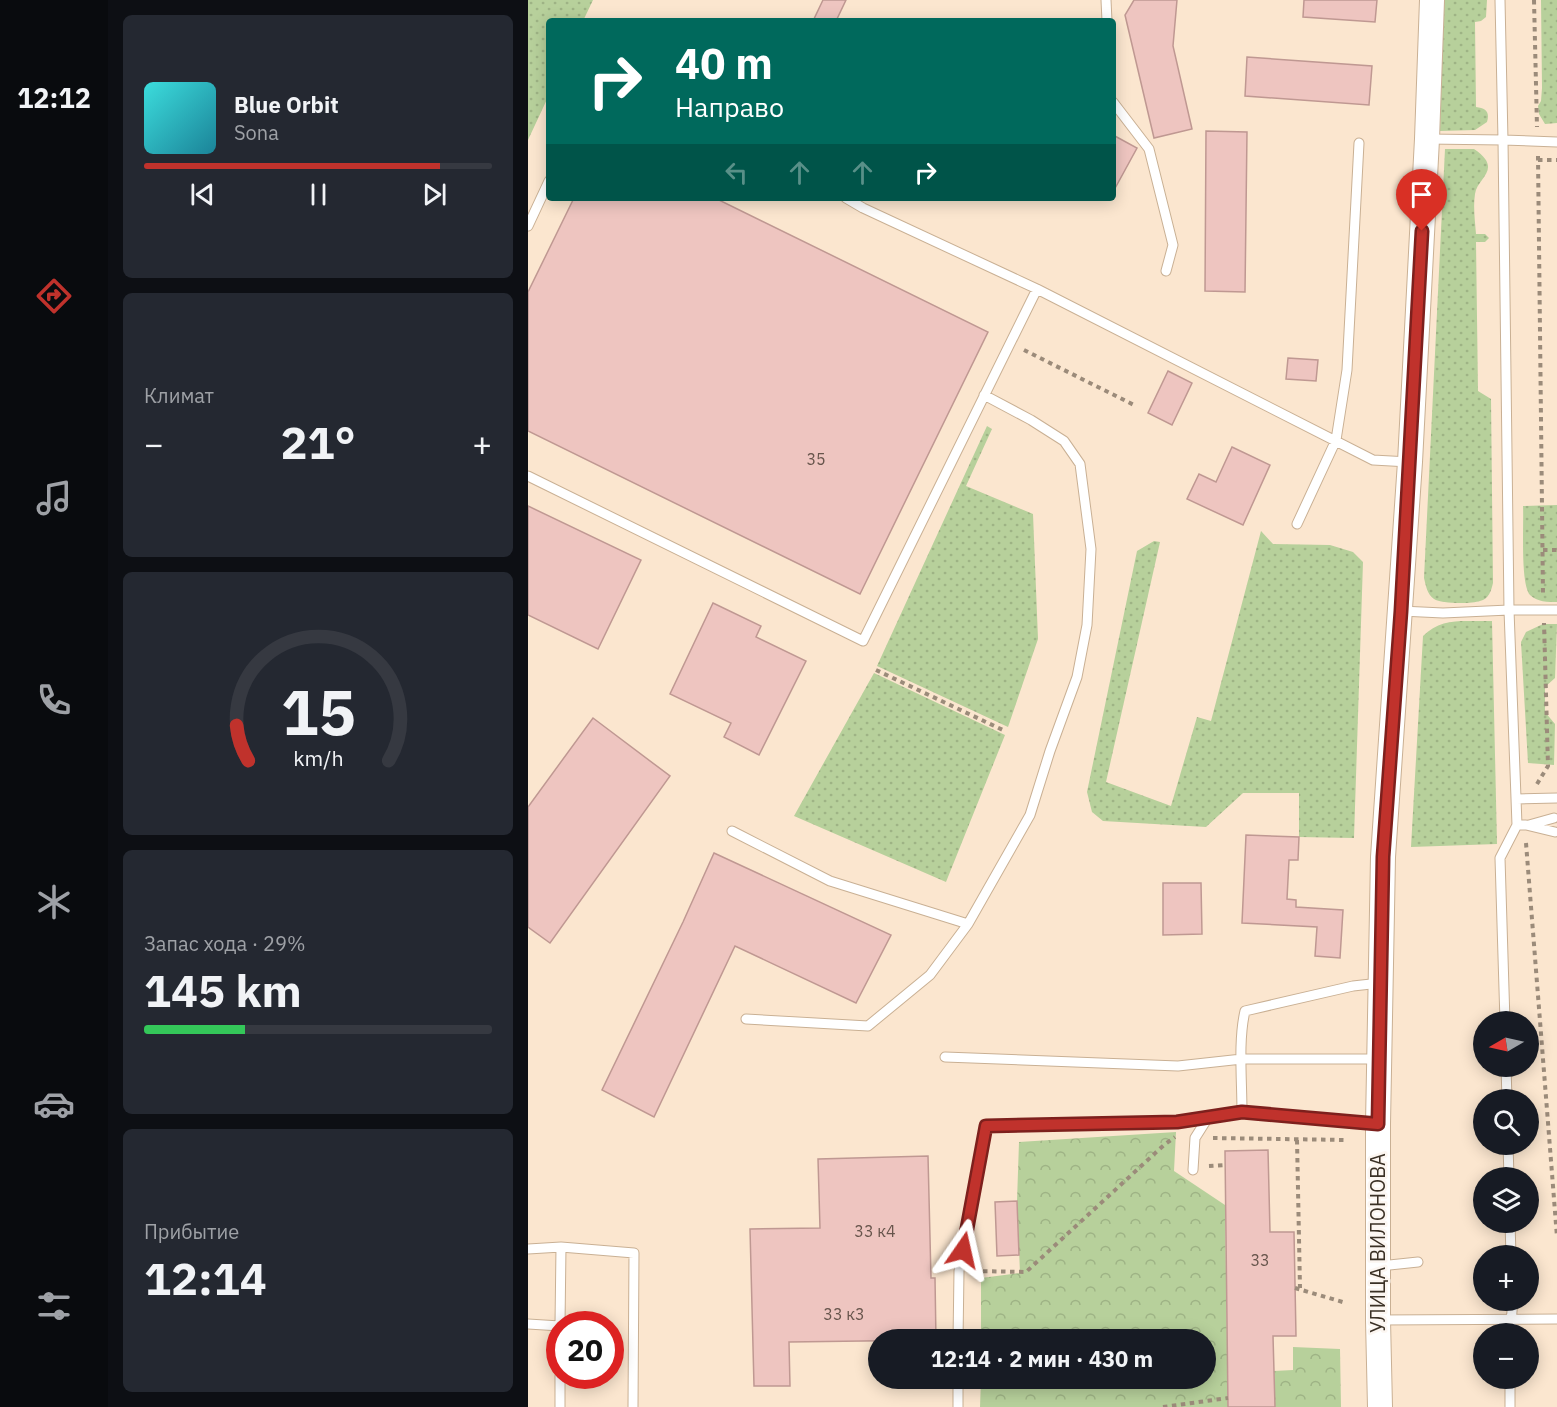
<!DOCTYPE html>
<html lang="ru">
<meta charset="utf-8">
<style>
body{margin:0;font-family:"IBM Plex Sans",sans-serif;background:#242831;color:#f1f3f6;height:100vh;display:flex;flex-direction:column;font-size:22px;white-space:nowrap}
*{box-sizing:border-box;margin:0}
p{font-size:20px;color:#9ea1a6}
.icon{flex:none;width:33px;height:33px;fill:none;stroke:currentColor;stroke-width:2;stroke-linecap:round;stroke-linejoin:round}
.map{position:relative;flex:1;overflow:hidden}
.panel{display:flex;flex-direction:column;gap:15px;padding:15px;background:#0d0f14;width:420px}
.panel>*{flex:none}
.hud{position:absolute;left:18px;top:18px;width:570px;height:183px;border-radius:6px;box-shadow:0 3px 15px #0003;background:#00695c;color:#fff;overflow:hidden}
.needle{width:39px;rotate:261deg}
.tools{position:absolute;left:945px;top:1011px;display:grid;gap:12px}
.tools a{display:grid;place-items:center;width:66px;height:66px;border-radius:50%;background:#171b24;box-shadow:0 3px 15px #0003;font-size:30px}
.speed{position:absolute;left:18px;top:1311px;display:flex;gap:12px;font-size:30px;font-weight:700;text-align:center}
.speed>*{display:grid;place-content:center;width:78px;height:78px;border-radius:50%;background:#171b24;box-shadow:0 3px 15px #0003;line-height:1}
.speed .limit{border:9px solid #d22;background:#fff;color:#111}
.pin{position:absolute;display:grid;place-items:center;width:51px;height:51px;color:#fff;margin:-62px -26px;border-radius:50% 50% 50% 0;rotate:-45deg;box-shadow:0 0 6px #0007}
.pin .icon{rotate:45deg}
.me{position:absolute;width:66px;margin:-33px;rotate:11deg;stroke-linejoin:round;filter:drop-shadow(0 0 4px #0008)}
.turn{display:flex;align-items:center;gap:21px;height:126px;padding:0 30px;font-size:27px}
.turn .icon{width:78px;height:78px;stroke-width:2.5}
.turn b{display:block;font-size:42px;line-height:51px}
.lanes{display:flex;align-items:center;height:57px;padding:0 30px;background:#0003;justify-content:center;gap:30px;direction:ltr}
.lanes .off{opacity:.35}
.big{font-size:45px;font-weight:800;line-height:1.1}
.panel .card{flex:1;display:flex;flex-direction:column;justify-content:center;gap:9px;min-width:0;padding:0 21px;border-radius:9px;background:#242831}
.panel .dial{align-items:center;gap:0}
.dial svg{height:156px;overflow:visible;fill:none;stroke:#363941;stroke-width:7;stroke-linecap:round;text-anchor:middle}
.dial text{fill:#f1f3f6;stroke:none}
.song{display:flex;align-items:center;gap:18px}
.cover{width:72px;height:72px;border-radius:9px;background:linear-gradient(135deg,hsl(180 70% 55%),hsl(190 70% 35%))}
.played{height:6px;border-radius:3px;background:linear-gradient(90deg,#c0322c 85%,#363941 85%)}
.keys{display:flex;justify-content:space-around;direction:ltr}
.heat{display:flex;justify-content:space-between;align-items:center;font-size:33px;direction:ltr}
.charge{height:9px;border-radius:4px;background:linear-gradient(90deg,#34c759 29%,#363941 0)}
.trip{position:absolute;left:340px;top:1329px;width:348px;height:60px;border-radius:30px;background:#171b24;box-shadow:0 3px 15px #0003;font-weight:800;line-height:60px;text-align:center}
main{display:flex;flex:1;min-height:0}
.dock{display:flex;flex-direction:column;width:108px;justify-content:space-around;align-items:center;background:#090b0e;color:#9ea1a6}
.dock .icon{width:42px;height:42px}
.dock .current{color:#c0322c}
.dock b{font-size:27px;color:#f1f3f6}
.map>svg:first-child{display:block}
.green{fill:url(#green-dots)}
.forest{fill:url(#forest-crowns)}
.building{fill:#eec5c0;stroke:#bf9892;stroke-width:1.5}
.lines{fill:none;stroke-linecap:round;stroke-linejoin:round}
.service-casing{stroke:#c9b094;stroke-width:11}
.tertiary-casing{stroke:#c9b094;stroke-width:26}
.path{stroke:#9b8b7a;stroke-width:4;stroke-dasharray:4.5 4.5;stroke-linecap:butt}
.service{stroke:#fff;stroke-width:9}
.tertiary{stroke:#fff;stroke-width:24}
.route-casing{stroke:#7d201d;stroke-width:15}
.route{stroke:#c0322c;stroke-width:10}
.labels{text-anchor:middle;stroke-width:5;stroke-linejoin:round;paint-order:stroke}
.number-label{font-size:16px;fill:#67554c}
.street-label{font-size:20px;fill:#3a3025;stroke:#fcf6f1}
</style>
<main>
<nav class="dock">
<b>12:12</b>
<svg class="icon current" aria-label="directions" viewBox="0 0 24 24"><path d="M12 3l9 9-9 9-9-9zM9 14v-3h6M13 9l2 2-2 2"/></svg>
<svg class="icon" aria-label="music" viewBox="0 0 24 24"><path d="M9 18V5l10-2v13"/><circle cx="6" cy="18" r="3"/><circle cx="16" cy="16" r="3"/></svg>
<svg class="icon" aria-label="phone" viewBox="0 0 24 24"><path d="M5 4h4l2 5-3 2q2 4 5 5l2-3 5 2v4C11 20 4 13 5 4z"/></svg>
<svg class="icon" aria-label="climate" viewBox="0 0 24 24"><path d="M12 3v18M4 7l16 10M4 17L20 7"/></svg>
<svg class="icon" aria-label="car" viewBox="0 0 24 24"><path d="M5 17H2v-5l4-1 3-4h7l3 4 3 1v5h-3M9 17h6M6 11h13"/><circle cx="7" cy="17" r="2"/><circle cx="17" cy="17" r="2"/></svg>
<svg class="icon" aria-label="filters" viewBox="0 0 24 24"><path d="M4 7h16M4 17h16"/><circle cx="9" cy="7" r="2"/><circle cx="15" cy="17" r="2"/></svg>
</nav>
<section class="panel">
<div class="card">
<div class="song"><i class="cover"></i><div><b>Blue Orbit</b><p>Sona</p></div></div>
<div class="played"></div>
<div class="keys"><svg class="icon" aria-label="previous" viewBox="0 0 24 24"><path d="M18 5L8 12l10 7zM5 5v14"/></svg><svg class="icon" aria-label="pause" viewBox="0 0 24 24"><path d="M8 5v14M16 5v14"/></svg><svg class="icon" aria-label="next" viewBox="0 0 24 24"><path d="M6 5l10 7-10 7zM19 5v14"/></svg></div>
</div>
<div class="card"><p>Климат</p>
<div class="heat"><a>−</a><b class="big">21°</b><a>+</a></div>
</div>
<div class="card dial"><svg viewBox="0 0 100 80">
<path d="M14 69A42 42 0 1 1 86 69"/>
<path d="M14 69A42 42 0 0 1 8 51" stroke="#c0322c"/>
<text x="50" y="56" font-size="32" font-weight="700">15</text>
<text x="50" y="72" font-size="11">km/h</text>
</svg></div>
<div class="card"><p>Запас хода · 29%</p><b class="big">145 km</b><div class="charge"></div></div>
<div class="card"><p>Прибытие</p><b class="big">12:14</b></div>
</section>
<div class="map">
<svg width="1029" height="1407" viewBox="0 0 1029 1407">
<defs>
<pattern id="green-dots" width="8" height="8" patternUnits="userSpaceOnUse" patternTransform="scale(1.5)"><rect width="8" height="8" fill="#b7d09b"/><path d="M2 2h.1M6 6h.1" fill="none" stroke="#9eb385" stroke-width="1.8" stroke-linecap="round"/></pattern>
<pattern id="forest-crowns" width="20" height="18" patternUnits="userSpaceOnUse" patternTransform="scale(1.5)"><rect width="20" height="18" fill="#b7d09b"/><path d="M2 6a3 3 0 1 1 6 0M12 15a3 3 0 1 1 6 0" fill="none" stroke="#9eb385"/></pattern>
</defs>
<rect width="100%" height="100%" fill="#fbe6cf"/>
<path class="green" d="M0,0H65L55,21H21V95L0,140Z
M916,0H959L958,17L953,21L947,22L948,107C958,108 962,112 959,122L947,130L912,131Z
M1013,0H1029V123L1017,124L1011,114L1010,106L1013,101L1014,88Z
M917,149H946C976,169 949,178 947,194C945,207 947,221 948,234H957L961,238L957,242H948L950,391L963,399L965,583C963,591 961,599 952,601C944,604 913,604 906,599C899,594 898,586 896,578Z
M459,426L464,429L438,486L505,514L510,639L480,727L349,666Z
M1029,505V602C1020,602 1009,602 1002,595C992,584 996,523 995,506Z
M733,531L745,544L802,545L825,552L835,562L826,838L771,837V793H715L678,827L575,821L564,812L559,792L609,551L626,541L632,542L578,782L643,806L669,717L683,721Z
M964,621L969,844L883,847L895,636C914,616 939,622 964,621Z
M1015,624H1029L1027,678L1017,687V712L1027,724L1026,765L1000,763L993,642L998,632Z
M346,673L477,735L418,882L266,816Z"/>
<path class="forest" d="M648,1132L646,1171L697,1205L700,1407H452L453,1379L678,1378V1340L453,1339V1278L492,1273L489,1201L491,1142Z
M765,1347L812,1349L813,1407H747L746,1371L765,1370Z"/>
<path class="building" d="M295,0H318L308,21H285Z
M606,0H649L645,46L664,129L626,138L597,15Z
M776,0H849L847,22L775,17Z
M719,57L844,66L841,105L717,96Z
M678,131L719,132L717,292L677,291Z
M585,135L609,148L585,192Z
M46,198H187L460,332L332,594L0,431V292Z
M760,358L790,360L788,381L758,379Z
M640,371L664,383L644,425L620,413Z
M704,447L742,465L715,525L659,499L671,474L688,482Z
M0,506L113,560L70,649L0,615Z
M185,603L233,626L228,637L278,661L231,755L196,737L203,723L142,694Z
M65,718L142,776L22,943L0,927V807Z
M718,835L771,837L770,860H761L759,899L768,900V907L815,910L812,958L787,956L789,927L714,923Z
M186,853L363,935L328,1003L207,946L126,1117L74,1090L155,922Z
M635,883H673L674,934L635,935Z
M740,1150L742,1232H766L768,1336H745L747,1407H700L697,1151Z
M400,1156L403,1278H407L408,1340L261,1342L262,1386H226L222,1229L292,1228L290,1159Z
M489,1201L491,1255L469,1256L467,1202Z"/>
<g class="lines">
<defs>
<path id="service" d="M578,0L579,21
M972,0L975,140L1029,142
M585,102L621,149L645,245L638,271
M899,139L975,140L981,610H1029
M318,198L335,208L509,289L845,460L881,462
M0,226L21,181
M0,476L335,641L509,289
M769,524L808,440L819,370L831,143
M873,611L915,613L981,610L989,825L972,858L977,1022
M989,799L1029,798
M989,825H998L1027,832
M1001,825L1026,818
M204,831L302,881L440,924L502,815L522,751L549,677L559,625L563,549L552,464L536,441L503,420L456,395
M218,1019L340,1026L402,975L440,924
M417,1057L650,1066L714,1059H849
M978,1066L979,1100
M850,1124L714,1112C714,1080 710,1041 717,1011L825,986L852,983
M980,1144L981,1178
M665,1170L667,1138L679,1119
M982,1222L983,1256
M0,1249L33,1247L106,1253L105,1407
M852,1266L890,1262
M851,1320L1029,1319
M0,1324L32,1326
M32,1324L33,1247
M982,1334L985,1300
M430,1340L431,1271L458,1126L649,1122L714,1112
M32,1407V1376
M430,1407V1378
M982,1407V1378"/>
<path id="tertiary" d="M852,1407L850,1320V1124L855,857L882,462L899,139L904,0"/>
</defs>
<use href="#service" class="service-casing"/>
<use href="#tertiary" class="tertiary-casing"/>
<path class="path" d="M1006,0L1009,127
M1010,156L1015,595
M1010,160H1029
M496,350L608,406
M1015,550H1029
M348,670L477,731
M1009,784L1020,766L1016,623
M998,843L1029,1237
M685,1138L819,1140
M769,1140L772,1288
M681,1166L697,1165
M446,1271L498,1272L636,1145L647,1137
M767,1288L818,1303
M635,1407L700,1398"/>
<use href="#service" class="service"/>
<use href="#tertiary" class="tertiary"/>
</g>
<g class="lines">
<defs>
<path id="route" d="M435,1250L458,1126L649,1122L714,1112L850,1124L855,857L873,611L894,231"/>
</defs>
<use href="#route" class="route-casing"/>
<use href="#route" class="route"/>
</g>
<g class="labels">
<g class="number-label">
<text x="288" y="465">35</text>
<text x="347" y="1237">33 к4</text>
<text x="732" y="1266">33</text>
<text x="316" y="1320">33 к3</text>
</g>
<g class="street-label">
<text transform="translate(850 1243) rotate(-90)" y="7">УЛИЦА ВИЛОНОВА</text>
</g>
</g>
</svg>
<div class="tools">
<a><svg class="needle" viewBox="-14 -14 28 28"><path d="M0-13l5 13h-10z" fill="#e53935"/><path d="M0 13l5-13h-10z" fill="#9ea1a6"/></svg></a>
<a><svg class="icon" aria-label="search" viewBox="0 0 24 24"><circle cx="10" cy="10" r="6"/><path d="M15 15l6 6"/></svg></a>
<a><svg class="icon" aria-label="layers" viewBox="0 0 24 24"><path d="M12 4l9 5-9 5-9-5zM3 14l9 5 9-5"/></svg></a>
<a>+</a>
<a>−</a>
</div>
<div class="speed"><div class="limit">20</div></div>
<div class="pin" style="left:894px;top:231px;background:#d93025"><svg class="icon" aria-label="arrive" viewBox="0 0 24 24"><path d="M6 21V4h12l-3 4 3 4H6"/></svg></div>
<svg class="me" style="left:435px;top:1250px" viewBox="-20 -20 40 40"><path d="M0-17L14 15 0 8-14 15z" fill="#c0322c" stroke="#fff" stroke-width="4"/></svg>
<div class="trip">12:14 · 2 мин · 430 m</div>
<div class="hud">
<div class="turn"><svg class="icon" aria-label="right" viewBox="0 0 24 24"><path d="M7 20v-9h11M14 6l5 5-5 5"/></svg><div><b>40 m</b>Направо</div></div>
<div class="lanes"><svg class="icon off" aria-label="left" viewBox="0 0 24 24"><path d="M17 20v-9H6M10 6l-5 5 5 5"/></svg><svg class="icon off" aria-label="ahead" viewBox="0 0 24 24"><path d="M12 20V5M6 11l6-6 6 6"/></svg><svg class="icon off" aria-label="ahead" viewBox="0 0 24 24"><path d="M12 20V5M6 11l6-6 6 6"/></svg><svg class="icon" aria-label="right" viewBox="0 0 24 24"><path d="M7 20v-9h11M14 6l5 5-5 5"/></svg></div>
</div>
</div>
</main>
